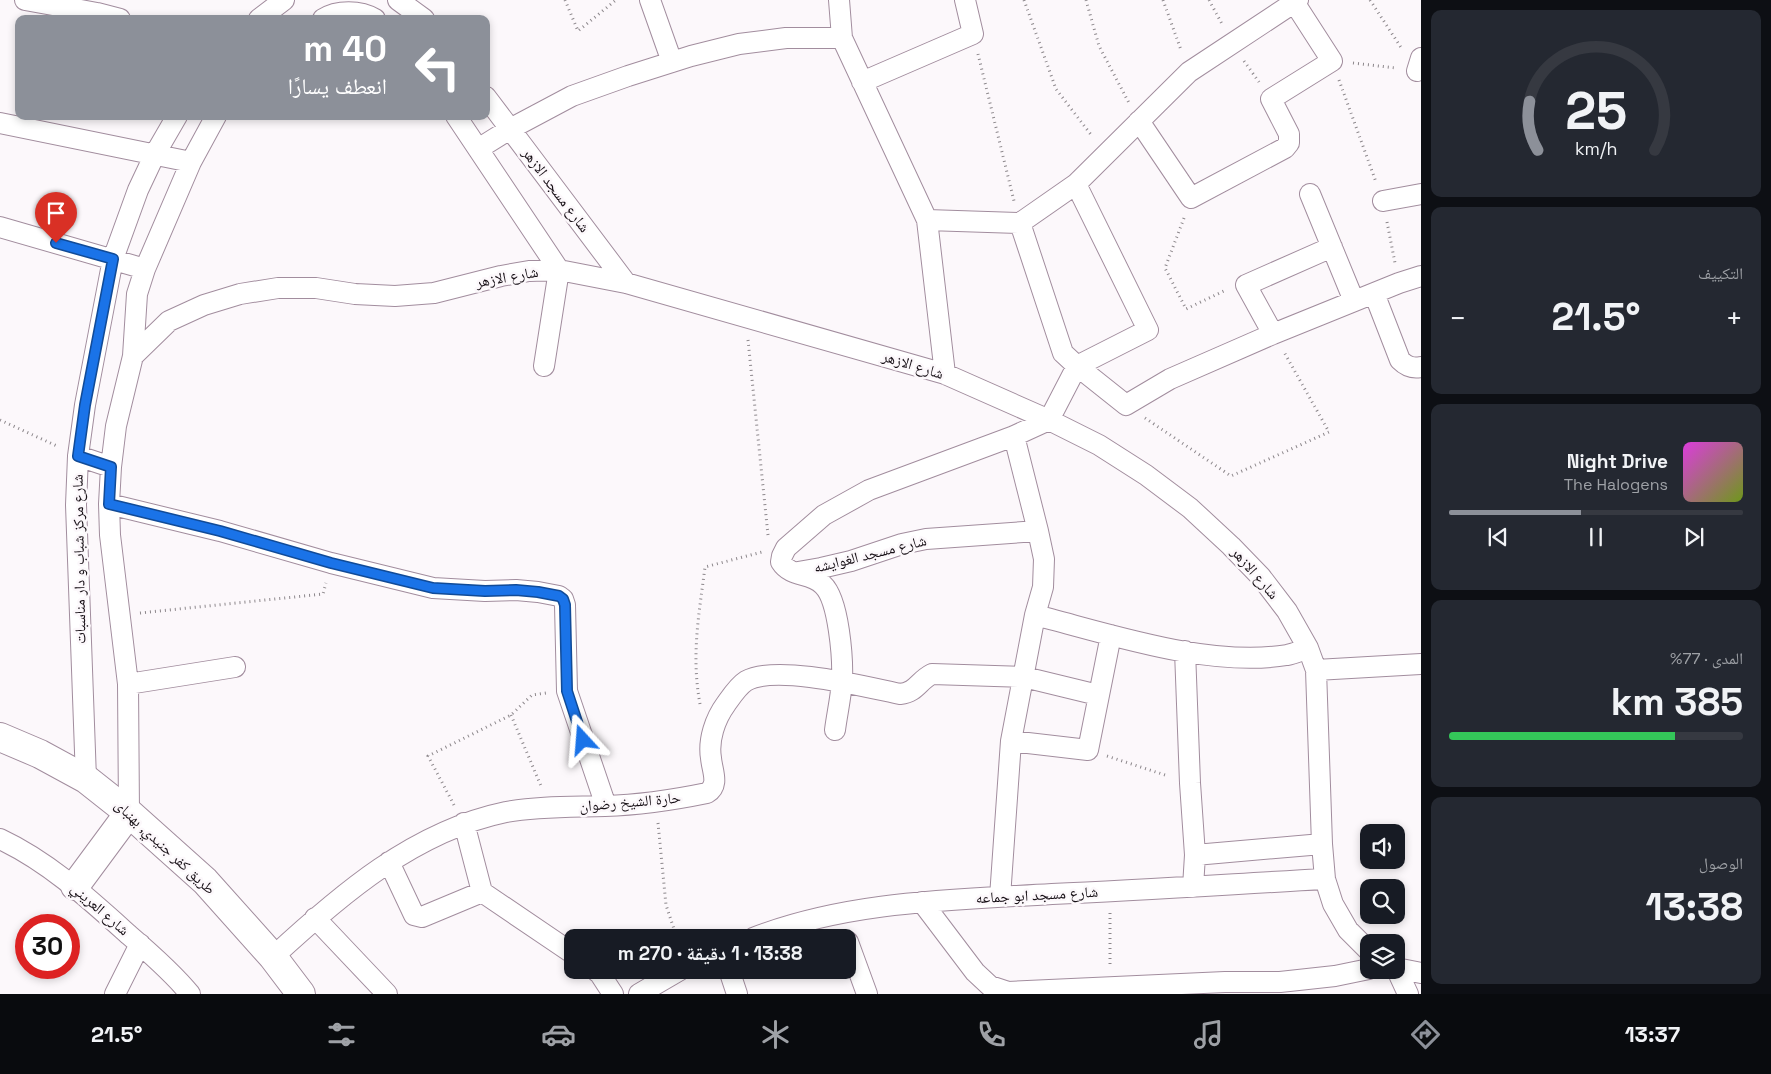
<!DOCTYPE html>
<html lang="ar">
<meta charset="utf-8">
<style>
body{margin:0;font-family:"Space Grotesk","Noto Naskh Arabic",sans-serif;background:#242831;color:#f1f3f6;direction:rtl;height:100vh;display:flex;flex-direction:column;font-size:19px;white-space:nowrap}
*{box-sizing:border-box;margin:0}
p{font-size:16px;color:#9ea1a6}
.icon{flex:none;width:28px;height:28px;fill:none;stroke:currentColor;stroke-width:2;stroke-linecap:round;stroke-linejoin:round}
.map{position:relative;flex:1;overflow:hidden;direction:ltr}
.details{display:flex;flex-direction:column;gap:10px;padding:10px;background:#0d0f14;width:350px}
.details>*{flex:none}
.hud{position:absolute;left:15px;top:15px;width:475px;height:105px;border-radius:10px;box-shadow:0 2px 8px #0003;direction:rtl;background:#8c9099;color:#fff;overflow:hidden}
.fabs{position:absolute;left:1360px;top:824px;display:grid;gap:10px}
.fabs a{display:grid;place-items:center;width:45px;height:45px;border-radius:10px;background:#171b24;box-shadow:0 2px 8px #0003;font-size:25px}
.speed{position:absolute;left:15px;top:914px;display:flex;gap:10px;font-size:25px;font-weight:700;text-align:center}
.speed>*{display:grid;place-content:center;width:65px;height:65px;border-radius:50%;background:#171b24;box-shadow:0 2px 8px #0003;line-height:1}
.speed .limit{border:8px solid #d22;background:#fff;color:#111}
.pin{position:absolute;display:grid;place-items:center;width:42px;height:42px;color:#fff;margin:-51px -21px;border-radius:50% 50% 50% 0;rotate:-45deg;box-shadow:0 0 5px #0007}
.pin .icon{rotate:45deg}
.me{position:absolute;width:55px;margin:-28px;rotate:341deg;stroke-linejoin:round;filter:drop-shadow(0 0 4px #0008)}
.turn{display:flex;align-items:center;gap:18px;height:105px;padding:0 20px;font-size:22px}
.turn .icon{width:65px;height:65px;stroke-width:2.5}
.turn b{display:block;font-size:35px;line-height:42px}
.big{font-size:38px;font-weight:800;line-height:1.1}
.details .card{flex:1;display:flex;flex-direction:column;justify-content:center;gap:8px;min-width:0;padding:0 18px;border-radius:10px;background:#242831}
.details .dial{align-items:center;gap:0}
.dial svg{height:130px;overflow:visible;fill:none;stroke:#363941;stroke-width:7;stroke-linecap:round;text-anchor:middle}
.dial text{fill:#f1f3f6;stroke:none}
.song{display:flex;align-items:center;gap:15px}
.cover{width:60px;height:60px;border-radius:8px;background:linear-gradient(135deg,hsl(300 70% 55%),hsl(80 70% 35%))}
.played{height:5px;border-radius:2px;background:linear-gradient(90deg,#8c9099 45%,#363941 45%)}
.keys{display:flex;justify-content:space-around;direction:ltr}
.heat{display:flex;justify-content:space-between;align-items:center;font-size:28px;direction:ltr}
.charge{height:8px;border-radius:4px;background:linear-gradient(90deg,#34c759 77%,#363941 0)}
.trip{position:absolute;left:564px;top:929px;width:292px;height:50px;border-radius:10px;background:#171b24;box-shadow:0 2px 8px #0003;font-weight:800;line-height:50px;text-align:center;direction:rtl}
.tabs{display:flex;height:80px;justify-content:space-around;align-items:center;background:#090b0e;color:#9ea1a6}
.tabs .icon{width:35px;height:35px}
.tabs .on{color:#8c9099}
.tabs b{font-size:22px;color:#f1f3f6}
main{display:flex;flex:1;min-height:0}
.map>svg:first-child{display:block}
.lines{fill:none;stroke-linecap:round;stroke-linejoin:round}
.minor-casing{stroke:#a28d9e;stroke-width:22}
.secondary-casing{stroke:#a28d9e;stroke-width:30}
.path{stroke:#8c878b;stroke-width:3;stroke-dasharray:1 4;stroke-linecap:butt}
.minor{stroke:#fff;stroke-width:20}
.secondary{stroke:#fff;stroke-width:28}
.route-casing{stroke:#114b97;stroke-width:12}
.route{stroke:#1a73e8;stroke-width:9}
.labels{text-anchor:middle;stroke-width:5;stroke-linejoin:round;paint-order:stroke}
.street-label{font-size:15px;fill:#171016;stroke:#fcf8fb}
</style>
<main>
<section class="details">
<div class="card dial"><svg viewBox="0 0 100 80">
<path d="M14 69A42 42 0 1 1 86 69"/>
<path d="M14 69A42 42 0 0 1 9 39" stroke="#8c9099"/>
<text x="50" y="56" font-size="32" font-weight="700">25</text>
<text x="50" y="72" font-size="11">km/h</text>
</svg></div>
<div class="card"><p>التكييف</p>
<div class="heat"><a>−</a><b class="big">21.5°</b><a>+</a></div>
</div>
<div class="card">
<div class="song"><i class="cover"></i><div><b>Night Drive</b><p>The Halogens</p></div></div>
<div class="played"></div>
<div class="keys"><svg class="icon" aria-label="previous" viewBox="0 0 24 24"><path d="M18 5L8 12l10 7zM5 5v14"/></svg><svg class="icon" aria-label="pause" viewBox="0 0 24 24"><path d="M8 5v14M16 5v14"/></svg><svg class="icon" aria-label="next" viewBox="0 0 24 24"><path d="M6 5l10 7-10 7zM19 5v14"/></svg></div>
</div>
<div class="card"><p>المدى · 77%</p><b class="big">385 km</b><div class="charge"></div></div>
<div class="card"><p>الوصول</p><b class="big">13:38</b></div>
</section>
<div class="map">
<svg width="1421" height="994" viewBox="0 0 1421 994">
<rect width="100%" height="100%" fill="#fcf8fb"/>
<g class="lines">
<defs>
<path id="minor" d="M25,0L97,13L120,19
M398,0L424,19
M650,0L672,62
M839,0L842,38L927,220L945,374
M259,19L284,0
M323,19C337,10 360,10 375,19
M1417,71L1421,58
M862,82L973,34L965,0
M486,97L626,283
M456,116L559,270L544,366
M1139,121L1191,198L1285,148L1289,143V134L1271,99L1332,61L1294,2
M0,123L191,162
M478,149L510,129L572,96L628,76L691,56L739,44L786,38H842
M1310,194L1354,301
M1383,201L1421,194
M927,220L1020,223L1076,184L1189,72L1298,0
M1020,223L1063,353L1077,366L1148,330L1076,184
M0,227L145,269
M1374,293L1400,360C1406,366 1412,369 1421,367
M1273,334L1246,285L1332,247
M133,356L169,321L204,305L240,294L278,288H316L355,294L395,296L434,293L501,276L529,271L559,270L626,283L945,374L1049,420L1099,445L1146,475L1190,508L1231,546L1261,577L1287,611L1308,648L1316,670L1322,844L1325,879L1333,904L1348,930L1369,951
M78,456L111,467
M109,504L220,531L331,563L433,588L485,591L516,590L538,592L559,596L563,599L565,605L567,691L606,806
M798,572L821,568L851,561L902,544L926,539L1038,531
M1035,615C1110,634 1210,668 1287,655C1294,654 1302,650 1308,648
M1185,651L1190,783L1195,855L1193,887
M1316,670L1421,664
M128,684L235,667
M835,730C837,714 841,697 842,681C843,659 839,600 823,585C811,572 791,578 781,562L782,556L786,548L824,515L869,490L1014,436L1049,420L1077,366L1126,405L1170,379L1273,334L1399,283L1421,276
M1011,741L1088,750L1111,635
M86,779L76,505L78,456L85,405L113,259L138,190L155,154L177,116
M129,813L128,684L110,535L109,504L111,467L116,426L133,356L137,294L145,269L191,162L216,116
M464,823L482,892L572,953
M0,839C49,862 89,899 129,935C150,953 173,973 190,994
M1195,855L1322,844
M389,862L414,915L422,917L482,892
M1000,897L1011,741L1035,615L1043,587L1044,559L1038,531L1014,436
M922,902L975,972L990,986L1008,992L1225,982H1280L1335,976L1369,969
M315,918L387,994
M753,938C848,901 952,900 1052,894C1143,890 1234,884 1325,879
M848,942L867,994
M273,957C340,895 414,831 506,812C539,806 572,807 605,806C639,805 673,800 707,793C720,785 712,771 711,758C708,740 715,719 726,704C731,697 738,686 746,681C776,664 866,687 900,694C917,692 918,681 932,674L1024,677L1098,695
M1396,968L1408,994
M1396,968L1421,973
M595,970L600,974L613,994
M729,970L737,994
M115,994L140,944
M639,994L680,970"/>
<path id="secondary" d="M0,737L40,754L86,779L129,813L205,881L273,957L301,994
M75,886L129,813"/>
</defs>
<use href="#minor" class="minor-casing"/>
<use href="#secondary" class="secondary-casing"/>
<path class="path" d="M565,0L578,31L616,0
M1024,0L1056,89L1092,136
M1086,0L1099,46L1129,103
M1163,0L1181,50
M1209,0L1222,24
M1370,0L1402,49
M978,54L1014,201
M1244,61L1259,82
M1353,63L1396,68
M1339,80L1376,182
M1184,218L1165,268L1186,309L1226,290
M1387,222L1395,263
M748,340L768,535
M1145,418L1231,476L1329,432L1284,352
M0,420L57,446
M140,613L323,594L326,583
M700,704C691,655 699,615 705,567L762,552
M511,715L541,786
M1107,756L1168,776
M454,805L428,756L511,715L532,695L546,693
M658,823L666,905L677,938
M1110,913V967"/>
<use href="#minor" class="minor"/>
<use href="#secondary" class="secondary"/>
</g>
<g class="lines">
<defs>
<path id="route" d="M56,243L113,259L85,405L78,456L111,467L109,504L220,531L331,563L433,588L485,591L516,590L538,592L559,596L563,599L565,605L567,691L583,740"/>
</defs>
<use href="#route" class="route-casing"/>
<use href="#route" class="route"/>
</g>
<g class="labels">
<g class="street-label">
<text transform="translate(556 190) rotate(53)" y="5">شارع مسجد الازهر</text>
<text transform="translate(507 277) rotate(-10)" y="5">شارع الازهر</text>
<text transform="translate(913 365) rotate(17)" y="5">شارع الازهر</text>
<text transform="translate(870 554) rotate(-14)" y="5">شارع مسجد الغوايشه</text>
<text transform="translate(79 559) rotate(-91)" y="5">شارع مركز شباب و دار مناسبات</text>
<text transform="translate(1255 573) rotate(49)" y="5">شارع الازهر</text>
<text transform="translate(630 802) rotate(-5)" y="5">حارة الشيخ رضوان</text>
<text transform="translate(165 847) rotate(43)" y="5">طريق كفر جنيدي, بهنباى</text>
<text transform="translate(1037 895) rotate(-3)" y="5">شارع مسجد ابو جماعه</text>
<text transform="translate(100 909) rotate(41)" y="5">شارع العريني</text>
</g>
</g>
</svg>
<div class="fabs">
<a><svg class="icon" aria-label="sound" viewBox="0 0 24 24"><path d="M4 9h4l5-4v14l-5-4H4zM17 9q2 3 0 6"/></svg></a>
<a><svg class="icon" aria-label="search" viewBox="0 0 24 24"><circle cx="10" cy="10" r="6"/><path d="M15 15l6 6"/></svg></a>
<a><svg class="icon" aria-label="layers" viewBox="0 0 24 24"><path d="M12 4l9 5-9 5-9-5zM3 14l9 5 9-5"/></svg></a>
</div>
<div class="speed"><div class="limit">30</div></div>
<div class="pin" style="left:56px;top:243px;background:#d93025"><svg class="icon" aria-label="arrive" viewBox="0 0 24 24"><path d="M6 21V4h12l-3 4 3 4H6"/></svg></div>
<svg class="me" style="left:583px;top:740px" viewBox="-20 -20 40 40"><path d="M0-17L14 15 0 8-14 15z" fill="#1a73e8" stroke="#fff" stroke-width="4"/></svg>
<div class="trip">13:38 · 1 دقيقة · 270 m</div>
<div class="hud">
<div class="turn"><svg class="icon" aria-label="left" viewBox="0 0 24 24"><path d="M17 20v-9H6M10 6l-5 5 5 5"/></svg><div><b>40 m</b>انعطف يسارًا</div></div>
</div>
</div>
</main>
<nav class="tabs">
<b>13:37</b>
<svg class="icon on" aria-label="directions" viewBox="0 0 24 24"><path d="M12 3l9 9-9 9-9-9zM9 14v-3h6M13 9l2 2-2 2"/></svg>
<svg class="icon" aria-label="music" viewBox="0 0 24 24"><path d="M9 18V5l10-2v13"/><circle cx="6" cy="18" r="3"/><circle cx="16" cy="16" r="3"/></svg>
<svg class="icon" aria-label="phone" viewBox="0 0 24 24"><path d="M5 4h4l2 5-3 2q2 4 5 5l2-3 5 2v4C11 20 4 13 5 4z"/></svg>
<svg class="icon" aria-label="climate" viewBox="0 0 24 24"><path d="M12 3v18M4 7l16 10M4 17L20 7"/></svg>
<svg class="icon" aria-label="car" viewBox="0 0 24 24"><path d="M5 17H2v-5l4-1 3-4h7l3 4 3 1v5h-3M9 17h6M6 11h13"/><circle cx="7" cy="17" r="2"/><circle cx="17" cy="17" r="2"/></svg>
<svg class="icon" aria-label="filters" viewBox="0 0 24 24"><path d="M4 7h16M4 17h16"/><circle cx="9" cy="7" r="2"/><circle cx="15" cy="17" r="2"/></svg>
<b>21.5°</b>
</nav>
